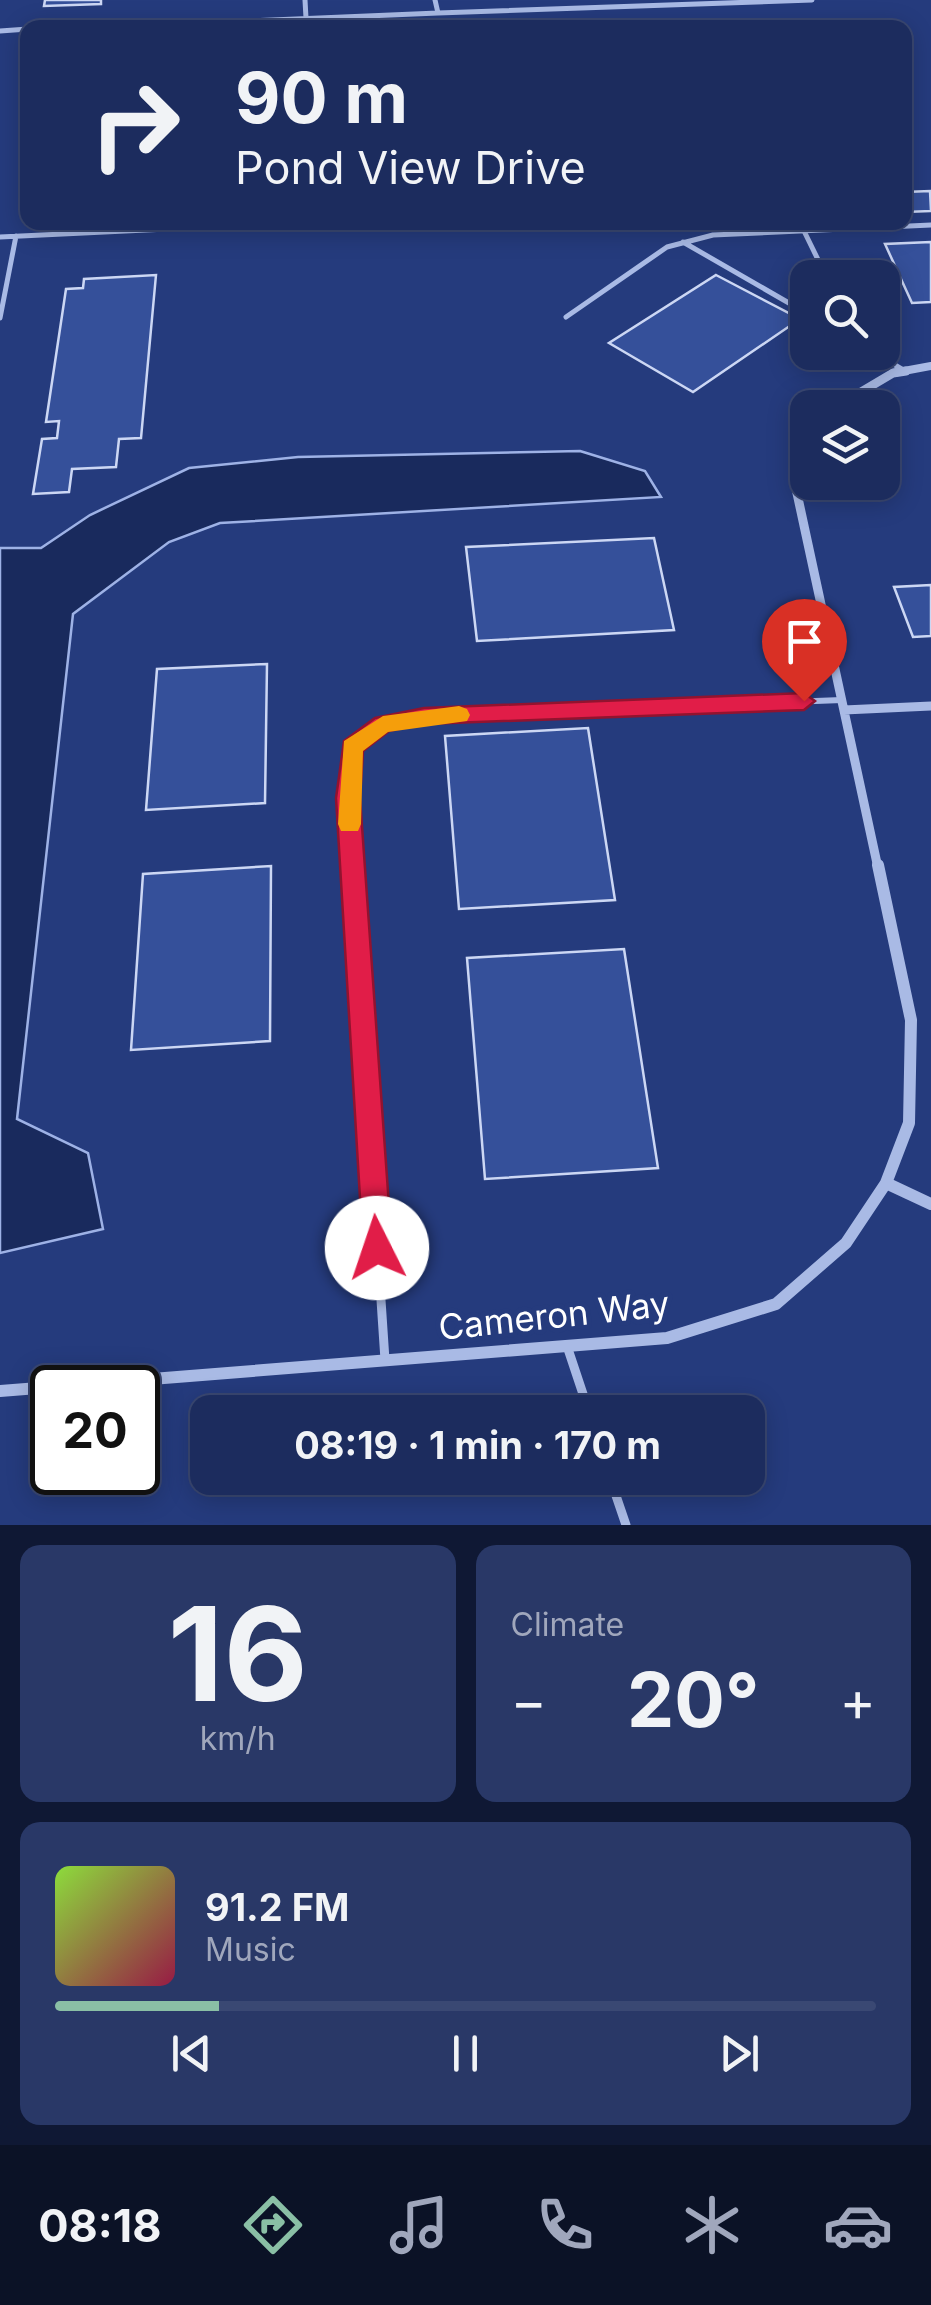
<!DOCTYPE html>
<meta charset="utf-8">
<style>
body{margin:0;font-family:Inter,sans-serif;background:#293867;color:#f1f3f6;height:100vh;display:flex;flex-direction:column;font-size:38px;white-space:nowrap}
*{box-sizing:border-box;margin:0}
p{font-size:32px;color:#a0a7bc}
.icon{flex:none;width:55px;height:55px;fill:none;stroke:currentColor;stroke-width:2;stroke-linecap:round;stroke-linejoin:round}
.map{position:relative;height:1525px;overflow:hidden}
.drawer{display:flex;flex-direction:column;gap:20px;padding:20px;background:#0f1834;flex:1}
.drawer>*{flex:none}
.top-card{position:absolute;left:20px;top:20px;width:892px;height:210px;border-radius:20px;box-shadow:0 5px 25px #0003,0 0 0 2px #3a4873;background:#1c2c5e;color:#f1f3f6;overflow:hidden}
.controls{position:absolute;left:790px;top:260px;display:grid;gap:20px}
.controls a{display:grid;place-items:center;width:110px;height:110px;border-radius:20px;background:#1c2c5e;box-shadow:0 5px 25px #0003,0 0 0 2px #3a4873;font-size:50px}
.speed{position:absolute;left:30px;top:1365px;display:flex;gap:20px;font-size:50px;font-weight:700;text-align:center}
.speed>*{display:grid;place-content:center;width:130px;height:130px;border-radius:50%;background:#1c2c5e;box-shadow:0 5px 25px #0003,0 0 0 2px #3a4873;line-height:1}
.speed .limit{border:5px solid #111;border-radius:15px;background:#fff;color:#111}
.pin{position:absolute;display:grid;place-items:center;width:85px;height:85px;color:#fff;margin:-102px -42px;border-radius:50% 50% 50% 0;rotate:-45deg;box-shadow:0 0 10px #0007}
.pin .icon{rotate:45deg}
.me{position:absolute;width:110px;margin:-55px;rotate:356deg;stroke-linejoin:round;filter:drop-shadow(0 0 8px #0008)}
.turn{display:flex;align-items:center;gap:35px;height:210px;padding:0 50px;font-size:45px}
.turn .icon{width:130px;height:130px;stroke-width:2.5}
.turn b{display:block;font-size:70px;line-height:85px}
.big{font-size:75px;font-weight:700;line-height:1.1}
.drawer .card{flex:1;display:flex;flex-direction:column;justify-content:center;gap:15px;min-width:0;padding:0 35px;border-radius:20px;background:#293867}
.drawer .dial{align-items:center;gap:0}
.dial b{font-size:130px;line-height:1}
.song{display:flex;align-items:center;gap:30px}
.cover{width:120px;height:120px;border-radius:15px;background:linear-gradient(135deg,hsl(90 70% 55%),hsl(340 70% 35%))}
.played{height:10px;border-radius:5px;background:linear-gradient(90deg,#8abfa5 20%,#3a4873 20%)}
.keys{display:flex;justify-content:space-around;direction:ltr}
.heat{display:flex;justify-content:space-between;align-items:center;font-size:55px;direction:ltr}
.drawer .tiles{flex:1;display:grid;gap:20px;grid-template-columns:1fr 1fr}
.card:last-child{grid-column:span 2}
.trip{position:absolute;left:190px;top:1395px;width:575px;height:100px;border-radius:20px;background:#1c2c5e;box-shadow:0 5px 25px #0003,0 0 0 2px #3a4873;font-weight:700;line-height:100px;text-align:center}
.menu{display:flex;height:160px;justify-content:space-around;align-items:center;background:#0b1226;color:#a0a7bc}
.menu .icon{width:70px;height:70px}
.menu .active{color:#8abfa5}
.menu b{font-size:45px;color:#f1f3f6}
.map>svg:first-child{display:block}
.water{fill:#192a5d;stroke:#9eb2e6;stroke-width:2.5}
.building{fill:#35509a;stroke:#ccd7f4;stroke-width:2.5}
.lines{fill:none;stroke-linecap:round;stroke-linejoin:round}
.lane-far2{stroke:#a9bae5;stroke-width:5}
.lane-far1{stroke:#a9bae5;stroke-width:6}
.lane{stroke:#a9bae5;stroke-width:9}
.street-far2{stroke:#a9bae5;stroke-width:8}
.street-far1{stroke:#a9bae5;stroke-width:9}
.street{stroke:#a9bae5;stroke-width:12}
.route{fill:#e11d48;stroke:#92132f;stroke-width:2.5}
.slow{fill:#f59e0b}
.labels{text-anchor:middle;stroke-width:10;stroke-linejoin:round;paint-order:stroke}
.street-label{font-size:35px;fill:#fff;stroke:#253b7d}
</style>
<div class="map">
<svg width="931" height="1525" viewBox="0 0 931 1525">
<rect width="100%" height="100%" fill="#253b7d"/>
<path class="water" d="M580,451L645,471L661,497L220,523L169,542L73,614L17,1119L88,1153L103,1229L0,1253V548H41L90,515L189,468L298,457Z"/>
<path class="building" d="M45,0H101V4L44,6Z
M930,191L931,211L905,212V192Z
M931,242V302L912,303L885,244Z
M156,275L141,438L119,439L116,467L72,469L69,492L33,494L42,439L57,438L59,421L46,422L66,289L83,288L84,279Z
M716,275L800,319L693,392L609,343Z
M654,538L674,630L477,641L466,547Z
M931,585V636L913,637L894,587Z
M267,664L265,803L146,810L157,669Z
M588,728L615,900L459,909L445,736Z
M271,866L270,1041L131,1050L143,874Z
M624,949L658,1168L485,1179L467,958Z"/>
<g class="lines">
<path class="lane-far2" d="M305,0L306,18
M438,13L812,0
M78,28L438,13L435,0
M0,31L28,29
M804,231L827,278
M0,237L315,222
M683,242L808,314
M566,317L667,247L713,235L931,225
M0,318L16,236
M873,352L905,371"/>
<path class="lane-far1" d="M353,868L348,798L352,747L383,724L424,716L842,700"/>
<path class="lane" d="M352,865L385,1360
M567,1346L589,1412
M610,1478L626,1525"/>
<path class="street-far2" d="M893,373L931,366"/>
<path class="street-far1" d="M834,408L893,373L906,371
M808,432L795,484L878,868
M844,710L931,706"/>
<path class="street" d="M886,1183L931,1204
M0,1391L667,1338L776,1304L846,1243L886,1183L909,1123L911,1020L878,865"/>
</g>
<path class="route" d="M804,693L815,701L804,710L424,724L389,731L363,751L360,798L392,1248L387,1258L377,1262L367,1258L363,1248L336,798L344,741L375,718L424,708Z"/>
<path class="slow" d="M459,706L467,709L470,715L467,721L388,732L363,751L361,824L358,831H341L338,824L344,741L383,716Z"/>
<g class="labels">
<g class="street-label">
<text transform="translate(554 1316) rotate(-6)" y="12">Cameron Way</text>
</g>
</g>
</svg>
<div class="controls">
<a><svg class="icon" aria-label="search" viewBox="0 0 24 24"><circle cx="10" cy="10" r="6"/><path d="M15 15l6 6"/></svg></a>
<a><svg class="icon" aria-label="layers" viewBox="0 0 24 24"><path d="M12 4l9 5-9 5-9-5zM3 14l9 5 9-5"/></svg></a>
</div>
<div class="speed"><div class="limit">20</div></div>
<div class="pin" style="left:804px;top:701px;background:#d93025"><svg class="icon" aria-label="arrive" viewBox="0 0 24 24"><path d="M6 21V4h12l-3 4 3 4H6"/></svg></div>
<svg class="me" style="left:377px;top:1248px" viewBox="-20 -20 40 40"><circle r="19" fill="#fff"/><path d="M0-13L10 11 0 6-10 11z" fill="#e11d48"/></svg>
<div class="trip">08:19 · 1 min · 170 m</div>
<div class="top-card">
<div class="turn"><svg class="icon" aria-label="right" viewBox="0 0 24 24"><path d="M7 20v-9h11M14 6l5 5-5 5"/></svg><div><b>90 m</b>Pond View Drive</div></div>
</div>
</div>
<section class="drawer">
<div class="tiles">
<div class="card dial"><b>16</b><p>km/h</p></div>
<div class="card"><p>Climate</p>
<div class="heat"><a>−</a><b class="big">20°</b><a>+</a></div>
</div>
<div class="card">
<div class="song"><i class="cover"></i><div><b>91.2 FM</b><p>Music</p></div></div>
<div class="played"></div>
<div class="keys"><svg class="icon" aria-label="previous" viewBox="0 0 24 24"><path d="M18 5L8 12l10 7zM5 5v14"/></svg><svg class="icon" aria-label="pause" viewBox="0 0 24 24"><path d="M8 5v14M16 5v14"/></svg><svg class="icon" aria-label="next" viewBox="0 0 24 24"><path d="M6 5l10 7-10 7zM19 5v14"/></svg></div>
</div>
</div>
</section>
<nav class="menu">
<b>08:18</b>
<svg class="icon active" aria-label="directions" viewBox="0 0 24 24"><path d="M12 3l9 9-9 9-9-9zM9 14v-3h6M13 9l2 2-2 2"/></svg>
<svg class="icon" aria-label="music" viewBox="0 0 24 24"><path d="M9 18V5l10-2v13"/><circle cx="6" cy="18" r="3"/><circle cx="16" cy="16" r="3"/></svg>
<svg class="icon" aria-label="phone" viewBox="0 0 24 24"><path d="M5 4h4l2 5-3 2q2 4 5 5l2-3 5 2v4C11 20 4 13 5 4z"/></svg>
<svg class="icon" aria-label="climate" viewBox="0 0 24 24"><path d="M12 3v18M4 7l16 10M4 17L20 7"/></svg>
<svg class="icon" aria-label="car" viewBox="0 0 24 24"><path d="M5 17H2v-5l4-1 3-4h7l3 4 3 1v5h-3M9 17h6M6 11h13"/><circle cx="7" cy="17" r="2"/><circle cx="17" cy="17" r="2"/></svg>
</nav>
